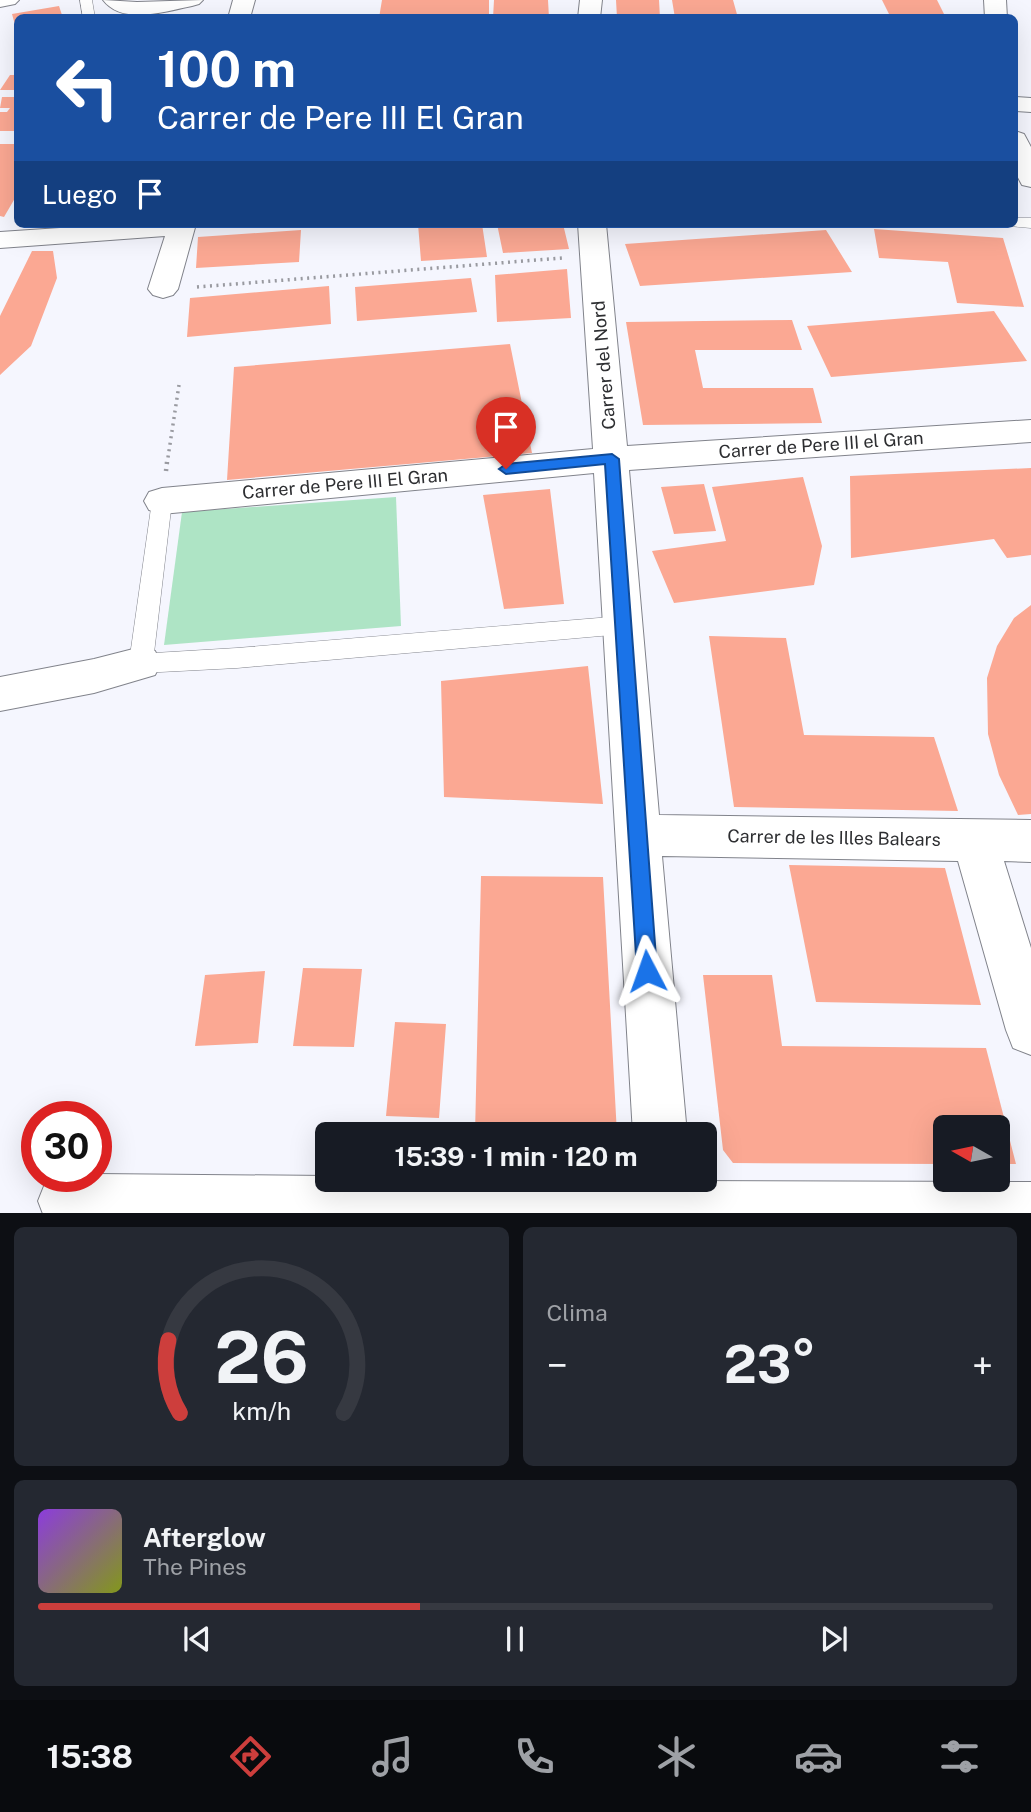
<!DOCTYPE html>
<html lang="es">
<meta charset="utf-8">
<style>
body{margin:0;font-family:"Public Sans",sans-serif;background:#242831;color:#f1f3f6;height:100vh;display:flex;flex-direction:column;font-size:26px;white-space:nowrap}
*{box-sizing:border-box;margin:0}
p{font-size:23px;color:#9ea1a6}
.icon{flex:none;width:38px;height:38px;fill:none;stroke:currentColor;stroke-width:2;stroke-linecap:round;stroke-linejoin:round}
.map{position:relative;height:1213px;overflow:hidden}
.panel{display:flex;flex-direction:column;gap:14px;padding:14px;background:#0d0f14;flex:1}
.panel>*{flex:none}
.guide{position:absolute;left:14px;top:14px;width:1004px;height:214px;border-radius:10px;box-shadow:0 7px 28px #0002;background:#1a4fa0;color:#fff;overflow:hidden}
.needle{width:46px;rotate:279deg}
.tools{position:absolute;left:933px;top:1115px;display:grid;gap:14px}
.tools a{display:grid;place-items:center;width:77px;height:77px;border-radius:10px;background:#171b24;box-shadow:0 7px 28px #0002;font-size:35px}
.speed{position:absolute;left:21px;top:1101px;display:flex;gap:14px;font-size:35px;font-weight:700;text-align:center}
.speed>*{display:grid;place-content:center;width:91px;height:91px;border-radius:50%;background:#171b24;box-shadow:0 7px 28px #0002;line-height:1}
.speed .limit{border:10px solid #d22;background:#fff;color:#111}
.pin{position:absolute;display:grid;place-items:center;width:60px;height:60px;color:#fff;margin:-72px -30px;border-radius:50% 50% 50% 0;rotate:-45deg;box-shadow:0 0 7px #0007}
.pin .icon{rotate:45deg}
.me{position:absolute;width:77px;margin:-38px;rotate:356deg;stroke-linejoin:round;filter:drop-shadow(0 0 5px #0008)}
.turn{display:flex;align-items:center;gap:24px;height:147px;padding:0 28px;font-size:32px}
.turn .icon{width:91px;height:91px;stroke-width:2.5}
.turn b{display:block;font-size:49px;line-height:60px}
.then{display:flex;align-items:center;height:66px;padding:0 28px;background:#0003;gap:14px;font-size:26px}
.big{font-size:52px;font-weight:700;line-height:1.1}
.panel .widget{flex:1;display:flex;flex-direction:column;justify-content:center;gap:10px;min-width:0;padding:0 24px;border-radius:10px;background:#242831}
.panel .dial{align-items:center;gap:0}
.dial svg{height:182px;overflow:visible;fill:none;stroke:#363941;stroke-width:7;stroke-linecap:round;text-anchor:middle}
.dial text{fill:#f1f3f6;stroke:none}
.song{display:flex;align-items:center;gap:21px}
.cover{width:84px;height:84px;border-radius:10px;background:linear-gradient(135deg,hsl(270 70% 55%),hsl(70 70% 35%))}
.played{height:7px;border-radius:4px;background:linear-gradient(90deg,#cd3e3c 40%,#363941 40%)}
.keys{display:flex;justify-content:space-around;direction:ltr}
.heat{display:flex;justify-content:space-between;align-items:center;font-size:38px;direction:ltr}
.panel .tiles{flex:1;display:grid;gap:14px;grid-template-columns:1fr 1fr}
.widget:last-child{grid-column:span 2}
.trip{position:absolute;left:315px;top:1122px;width:402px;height:70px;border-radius:10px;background:#171b24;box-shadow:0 7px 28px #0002;font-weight:700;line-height:70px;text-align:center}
.dock{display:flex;height:112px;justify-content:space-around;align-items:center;background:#090b0e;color:#9ea1a6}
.dock .icon{width:49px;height:49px}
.dock .selected{color:#cd3e3c}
.dock b{font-size:32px;color:#f1f3f6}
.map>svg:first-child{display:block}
.green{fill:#aee4c5}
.building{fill:#fba893}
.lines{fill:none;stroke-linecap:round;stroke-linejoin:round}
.lane-casing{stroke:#81838b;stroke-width:1}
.street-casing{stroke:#81838b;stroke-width:2}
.path-far1{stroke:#999aa0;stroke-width:3.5;stroke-dasharray:2 4.5;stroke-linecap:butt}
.path{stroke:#999aa0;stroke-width:4.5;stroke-dasharray:2 5;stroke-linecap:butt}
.lane{fill:#fff;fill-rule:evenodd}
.street{fill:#fff;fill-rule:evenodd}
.route{fill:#1a73e8;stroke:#114b97;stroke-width:2}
.labels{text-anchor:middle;stroke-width:7;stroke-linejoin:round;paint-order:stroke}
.street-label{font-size:18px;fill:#2d2e31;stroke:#fff}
</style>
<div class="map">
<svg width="1031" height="1214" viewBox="0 0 1031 1214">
<rect width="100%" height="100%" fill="#f5f6fe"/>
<path class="green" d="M396,497L401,626L164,645L182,512Z"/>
<path class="building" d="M382,0H489V18H379Z
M494,0H548L549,18H493Z
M616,0H659L660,18H617Z
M672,0H733L738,18H675Z
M882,0H937L946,18H891Z
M59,6L63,18H18L17,32L12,14Z
M10,75H18V90H0Z
M2,97H18V131H0V112H7L10,108H0Z
M0,144H18V193L4,217L0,216Z
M418,224H482L487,257L421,261Z
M497,224H563L569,249L503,253Z
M874,229L1003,238L1024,307L957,303L948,262L879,258Z
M301,230L299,262L196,268L198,237Z
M826,230L852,272L640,286L625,244Z
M32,251H53L57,278L31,346L0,375V316Z
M567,269L571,318L497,322L495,275Z
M471,278L477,312L357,321L355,287Z
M329,286L331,324L187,337L190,298Z
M994,311L1027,361L831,377L807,326Z
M792,320L802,350H695L703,388H813L822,423L643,425L626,322Z
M510,344L532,453L227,480L234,367Z
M1031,468V555L1007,558L994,539L851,558L850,476Z
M803,477L822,546L814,585L674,603L652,551L726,541L712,487Z
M704,484L716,531L674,534L661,487Z
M550,489L564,604L504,609L483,495Z
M1031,605V814L1018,815L999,775L988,734L987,678L997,646L1014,618Z
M709,636L786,638L804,735L934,737L958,811L734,807Z
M588,666L603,804L444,797L441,681Z
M789,865L945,868L981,1005L816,1002Z
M481,876L603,877L617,1134H475Z
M303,968L362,969L354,1047L293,1046Z
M265,971L258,1043L195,1046L205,975Z
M703,975H772L782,1046L986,1048L1016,1164H998V1127H945V1164L733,1163L723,1150Z
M395,1022L446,1024L439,1118L386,1116Z"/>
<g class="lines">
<defs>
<path id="lane" d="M80,0H92L95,18H83Z
M1015,218H1031V228L1009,226L1008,224H1015Z
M162,493L169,496L172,501L154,653L237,648L623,616L631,618L635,625L631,632L623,634L237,668L141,673L133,670L129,663L152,501L155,496Z"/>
<path id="street" d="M0,0H19L15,4L0,7Z
M103,0L137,2L203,0L199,4L192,6C166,11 123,26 103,0Z
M233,0H255L250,18H228Z
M580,0H602L600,18H578Z
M984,0H1006L1007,18H985Z
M1015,97L1031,98V112L1015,111Z
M1015,131L1024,134L1031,147V187L1022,185L1015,172Z
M120,224H196L178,289L173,295L163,298L153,295L148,289L165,236L0,248V232Z
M578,224H606L627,446L1031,420V442L629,470L659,815L1031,820V862L1004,861L1031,948V1055L1013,1048L1006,1030L958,861L662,856L687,1134H633L594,473L162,514L149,510L144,501L149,492L162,488L593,449Z
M141,647L155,651L161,663L155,675L94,693L0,711V677L94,659Z
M96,1174L327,1176V1180L1031,1182V1214H43L38,1201L46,1181L59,1176H96Z"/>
</defs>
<use href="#lane" class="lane-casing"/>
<use href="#street" class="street-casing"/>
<path class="path-far1" d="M197,287L562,258
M167,464L179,385"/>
<path class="path" d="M166,471L167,462"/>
<use href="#lane" class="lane"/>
<use href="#street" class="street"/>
</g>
<path class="route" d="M612,454L619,459L657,971L654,978L647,981L640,978L637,971L605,464L506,474L499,469L506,464Z"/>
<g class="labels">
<g class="street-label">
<text transform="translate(604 365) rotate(-95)" y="6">Carrer del Nord</text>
<text transform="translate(821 445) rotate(-4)" y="6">Carrer de Pere III el Gran</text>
<text transform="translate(345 484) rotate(-5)" y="6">Carrer de Pere III El Gran</text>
<text transform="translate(834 838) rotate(1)" y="6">Carrer de les Illes Balears</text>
</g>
</g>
</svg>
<div class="tools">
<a><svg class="needle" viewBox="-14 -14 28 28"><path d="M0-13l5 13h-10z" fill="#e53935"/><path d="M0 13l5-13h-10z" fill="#9ea1a6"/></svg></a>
</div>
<div class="speed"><div class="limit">30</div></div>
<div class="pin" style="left:506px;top:469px;background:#d93025"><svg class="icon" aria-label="arrive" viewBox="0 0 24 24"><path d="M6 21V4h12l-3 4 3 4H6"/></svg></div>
<svg class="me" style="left:647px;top:971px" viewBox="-20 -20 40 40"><path d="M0-17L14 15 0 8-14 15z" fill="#1a73e8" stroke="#fff" stroke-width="4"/></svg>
<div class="trip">15:39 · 1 min · 120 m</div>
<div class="guide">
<div class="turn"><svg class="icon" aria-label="left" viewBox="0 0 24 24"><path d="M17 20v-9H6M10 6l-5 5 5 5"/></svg><div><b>100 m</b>Carrer de Pere III El Gran</div></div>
<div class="then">Luego<svg class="icon" aria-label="arrive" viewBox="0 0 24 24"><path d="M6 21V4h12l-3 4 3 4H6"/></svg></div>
</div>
</div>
<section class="panel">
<div class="tiles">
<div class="widget dial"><svg viewBox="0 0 100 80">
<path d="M14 69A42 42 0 1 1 86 69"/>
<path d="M14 69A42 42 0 0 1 9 37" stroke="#cd3e3c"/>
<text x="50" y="56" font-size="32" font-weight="700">26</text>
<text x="50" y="72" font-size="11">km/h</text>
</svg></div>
<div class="widget"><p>Clima</p>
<div class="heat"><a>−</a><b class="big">23°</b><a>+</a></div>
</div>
<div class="widget">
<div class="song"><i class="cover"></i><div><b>Afterglow</b><p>The Pines</p></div></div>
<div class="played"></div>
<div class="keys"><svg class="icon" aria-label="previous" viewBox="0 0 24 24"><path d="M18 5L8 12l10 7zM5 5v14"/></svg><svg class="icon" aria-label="pause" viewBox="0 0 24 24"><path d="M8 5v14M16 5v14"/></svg><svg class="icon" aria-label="next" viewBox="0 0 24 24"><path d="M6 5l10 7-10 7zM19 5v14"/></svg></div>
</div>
</div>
</section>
<nav class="dock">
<b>15:38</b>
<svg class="icon selected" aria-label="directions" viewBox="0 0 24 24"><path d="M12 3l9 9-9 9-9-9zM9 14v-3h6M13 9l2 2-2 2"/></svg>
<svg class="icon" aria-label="music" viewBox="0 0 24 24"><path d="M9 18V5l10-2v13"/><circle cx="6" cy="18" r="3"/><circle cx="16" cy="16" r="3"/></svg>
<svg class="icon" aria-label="phone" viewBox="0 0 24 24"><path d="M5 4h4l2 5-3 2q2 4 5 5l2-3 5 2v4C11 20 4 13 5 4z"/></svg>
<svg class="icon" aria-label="climate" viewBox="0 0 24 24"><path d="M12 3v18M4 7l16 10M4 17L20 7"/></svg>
<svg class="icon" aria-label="car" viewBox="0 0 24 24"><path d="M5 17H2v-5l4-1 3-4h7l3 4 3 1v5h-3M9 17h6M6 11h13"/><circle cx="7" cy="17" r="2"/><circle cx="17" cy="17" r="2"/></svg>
<svg class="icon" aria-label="filters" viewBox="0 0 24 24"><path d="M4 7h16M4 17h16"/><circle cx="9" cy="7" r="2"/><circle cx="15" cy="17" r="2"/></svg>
</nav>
